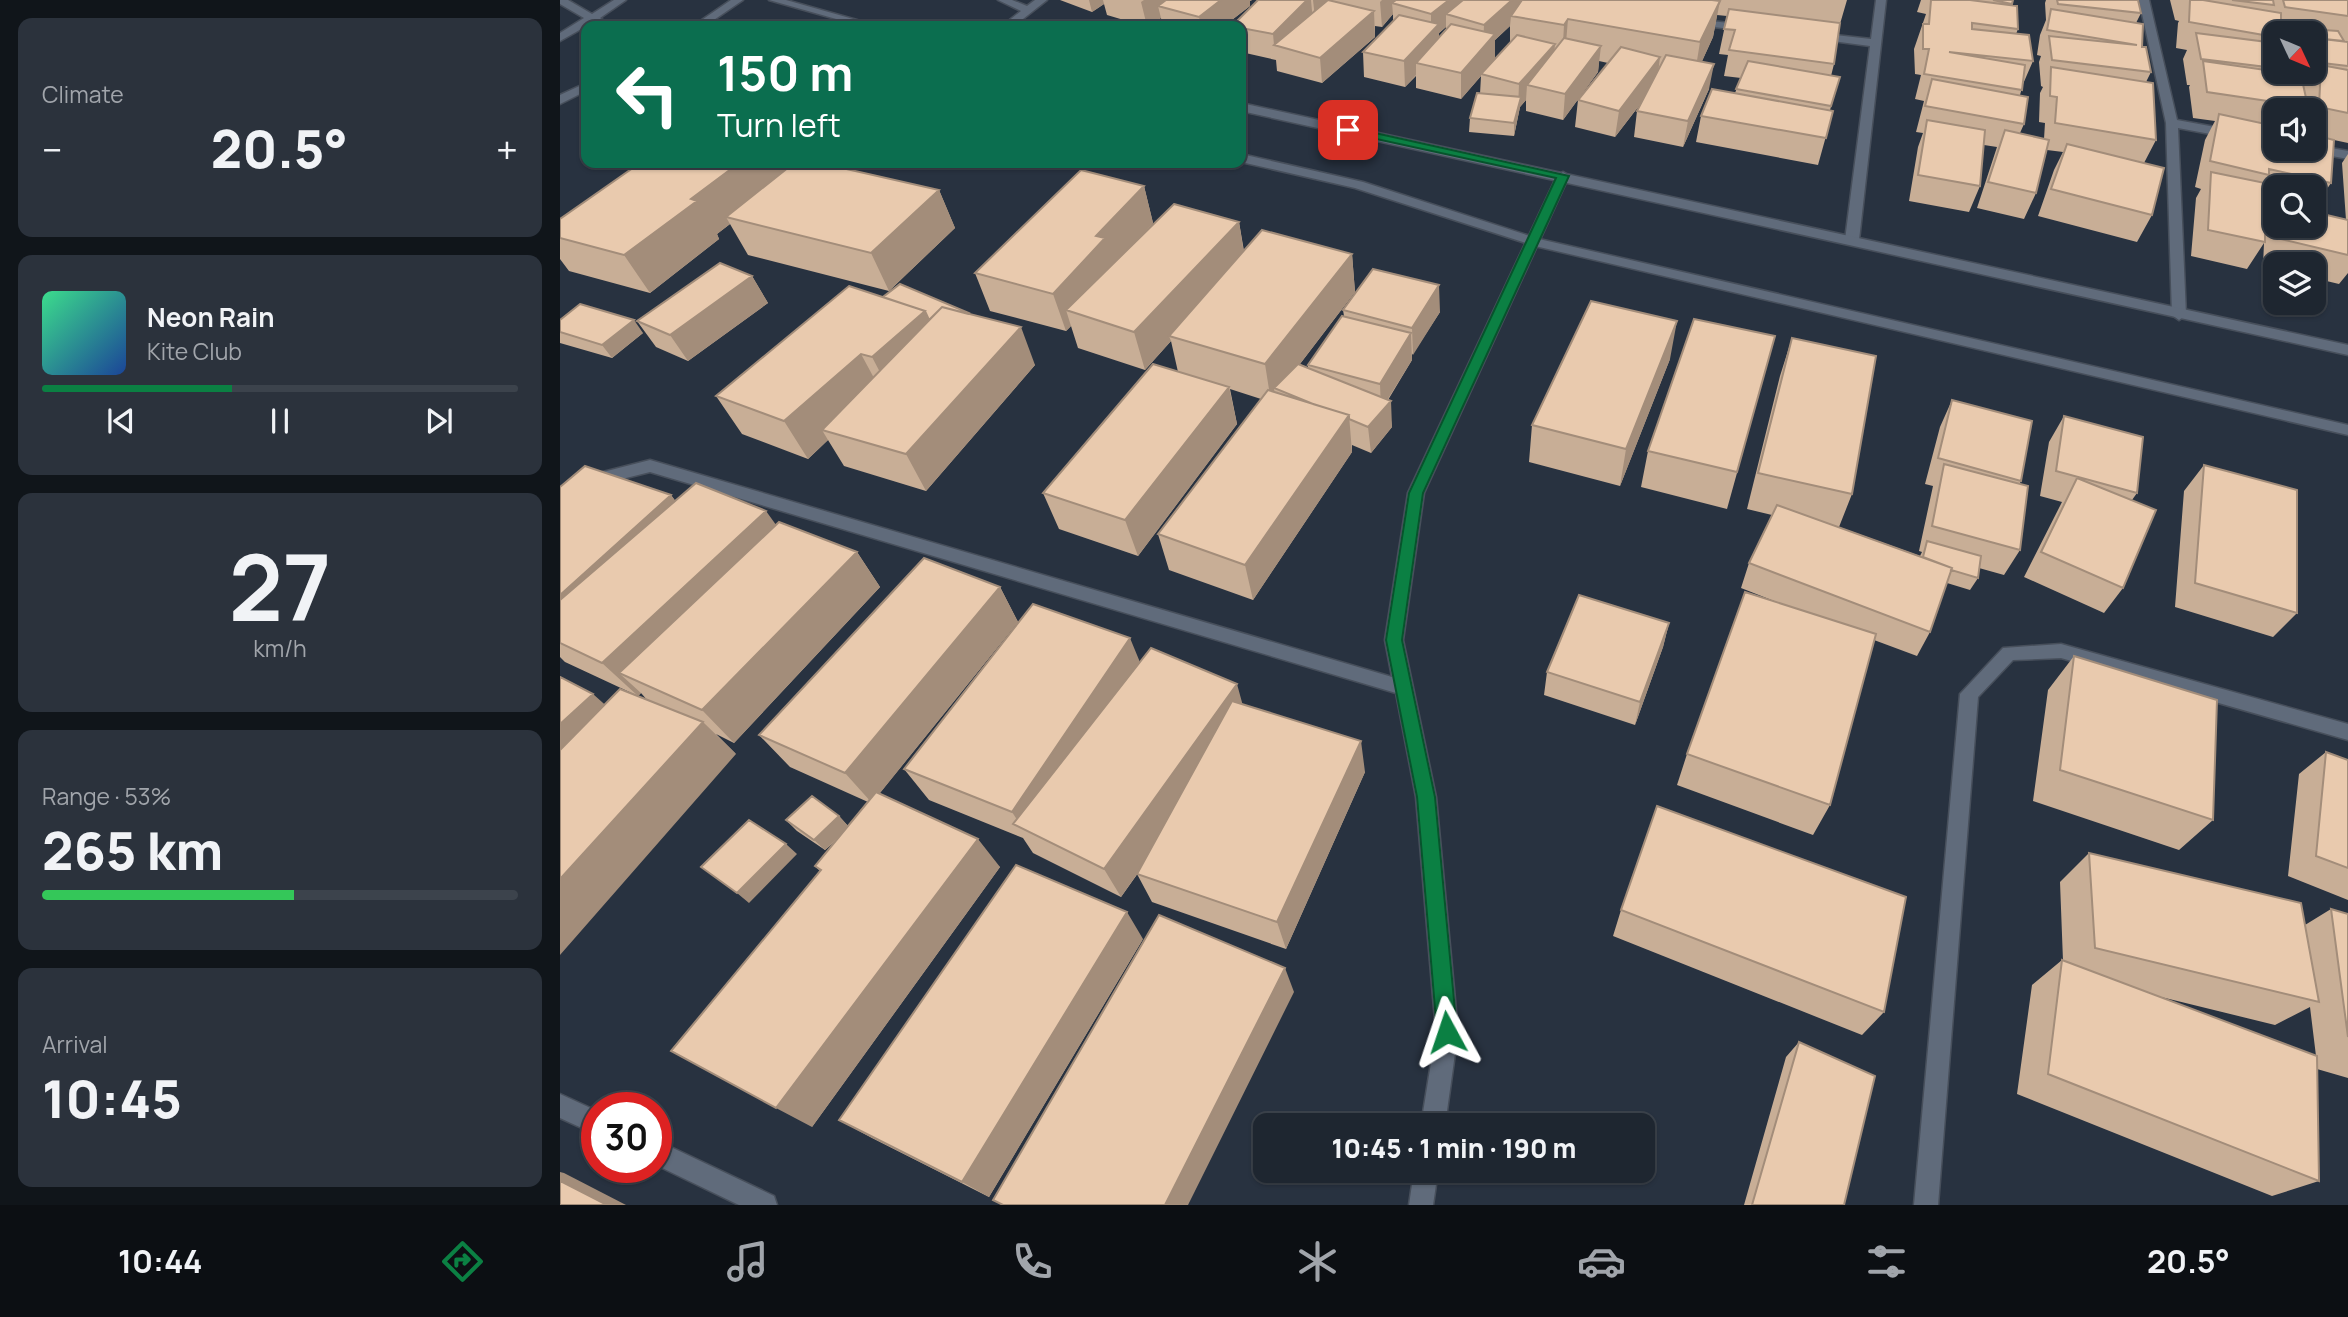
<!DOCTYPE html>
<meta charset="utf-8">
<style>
body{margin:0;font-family:Manrope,sans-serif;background:#2b323c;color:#f1f3f6;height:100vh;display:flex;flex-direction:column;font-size:26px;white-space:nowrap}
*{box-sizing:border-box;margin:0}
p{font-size:23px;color:#a1a5ab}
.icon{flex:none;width:38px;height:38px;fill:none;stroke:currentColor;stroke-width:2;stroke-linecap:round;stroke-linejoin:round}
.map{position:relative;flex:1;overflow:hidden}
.sheet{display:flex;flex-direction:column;gap:18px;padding:18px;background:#10151a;width:560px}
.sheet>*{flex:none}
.guide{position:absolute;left:21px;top:21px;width:665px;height:147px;border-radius:14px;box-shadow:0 2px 5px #0004,0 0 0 2px #3c434c;background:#0b6e4f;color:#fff;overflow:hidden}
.needle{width:46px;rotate:134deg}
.fabs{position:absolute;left:1703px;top:21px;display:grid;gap:14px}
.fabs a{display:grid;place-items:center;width:63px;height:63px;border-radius:14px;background:#1e2630;box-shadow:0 2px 5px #0004,0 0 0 2px #3c434c;font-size:35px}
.speed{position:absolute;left:21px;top:1092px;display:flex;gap:14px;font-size:35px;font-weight:700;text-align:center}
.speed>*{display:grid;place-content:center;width:91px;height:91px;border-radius:50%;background:#1e2630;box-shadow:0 2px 5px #0004,0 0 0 2px #3c434c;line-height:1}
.speed .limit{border:10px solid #d22;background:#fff;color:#111}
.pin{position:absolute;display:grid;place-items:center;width:60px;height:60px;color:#fff;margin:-30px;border-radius:14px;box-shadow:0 4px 10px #0006}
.me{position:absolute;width:77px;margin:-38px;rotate:355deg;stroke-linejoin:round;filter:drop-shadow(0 0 5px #0008)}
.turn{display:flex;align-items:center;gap:24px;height:147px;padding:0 21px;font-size:32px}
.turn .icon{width:91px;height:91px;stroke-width:2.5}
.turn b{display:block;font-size:49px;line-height:60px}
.big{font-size:52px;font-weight:800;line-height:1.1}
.sheet .card{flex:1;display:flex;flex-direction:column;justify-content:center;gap:10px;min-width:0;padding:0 24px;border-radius:14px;background:#2b323c}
.sheet .dial{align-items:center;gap:0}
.dial b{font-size:91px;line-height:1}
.song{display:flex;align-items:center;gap:21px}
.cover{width:84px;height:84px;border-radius:10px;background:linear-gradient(135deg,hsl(150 70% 55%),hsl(220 70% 35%))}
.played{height:7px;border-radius:4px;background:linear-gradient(90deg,#0b8043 40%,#3c434c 40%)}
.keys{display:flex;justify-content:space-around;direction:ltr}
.heat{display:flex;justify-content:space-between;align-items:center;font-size:38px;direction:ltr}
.charge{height:10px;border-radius:5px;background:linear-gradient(90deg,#34c759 53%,#3c434c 0)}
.trip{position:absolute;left:693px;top:1113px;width:402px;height:70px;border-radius:14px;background:#1e2630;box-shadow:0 2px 5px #0004,0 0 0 2px #3c434c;font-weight:800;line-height:70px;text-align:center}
.tabs{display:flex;height:112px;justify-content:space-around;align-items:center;background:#0c0f13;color:#a1a5ab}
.tabs .icon{width:49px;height:49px}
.tabs .on{color:#0b8043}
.tabs b{font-size:32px;color:#f1f3f6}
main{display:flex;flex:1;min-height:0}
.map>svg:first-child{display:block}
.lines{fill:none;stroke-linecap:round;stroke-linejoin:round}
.minor-casing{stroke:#474f5b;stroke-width:3}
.tertiary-casing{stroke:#474f5b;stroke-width:3}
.minor{fill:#606b7b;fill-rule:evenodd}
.tertiary{fill:#606b7b;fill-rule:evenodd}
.wall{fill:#c8ae96;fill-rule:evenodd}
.shaded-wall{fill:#a38d7a}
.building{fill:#e9caae;stroke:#a38d7a;stroke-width:2}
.route{fill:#0b8043;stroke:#07532c;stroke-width:2}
</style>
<main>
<section class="sheet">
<div class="card"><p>Climate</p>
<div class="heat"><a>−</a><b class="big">20.5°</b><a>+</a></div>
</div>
<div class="card">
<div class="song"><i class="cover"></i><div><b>Neon Rain</b><p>Kite Club</p></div></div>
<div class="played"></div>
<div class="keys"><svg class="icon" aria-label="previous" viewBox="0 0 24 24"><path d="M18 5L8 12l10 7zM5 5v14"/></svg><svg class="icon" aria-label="pause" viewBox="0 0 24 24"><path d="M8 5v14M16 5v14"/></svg><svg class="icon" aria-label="next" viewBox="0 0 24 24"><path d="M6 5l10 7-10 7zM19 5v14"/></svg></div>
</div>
<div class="card dial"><b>27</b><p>km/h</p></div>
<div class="card"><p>Range · 53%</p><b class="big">265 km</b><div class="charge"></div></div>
<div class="card"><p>Arrival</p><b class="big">10:45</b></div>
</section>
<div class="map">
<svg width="1788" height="1205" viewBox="0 0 1788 1205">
<rect width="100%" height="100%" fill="#283240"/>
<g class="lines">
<defs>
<path id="minor" d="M438,0H452L467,6L475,0H487L454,26H442L461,11Z
M1316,0H1326L1299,240L1292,244L1285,240L1310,46L1257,39L1252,36L1257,33L1311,39Z
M1579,0H1589L1617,120L1715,138V146L1618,128L1626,315L1619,320L1612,315L1606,123Z
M1132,19L1188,25L1193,28L1188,31L1128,24V20Z
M1754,145L1788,151V159L1750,152L1748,149H1754Z
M1003,172L1009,176L864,493L843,640L876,797L898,1032L885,1125H861L876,1032L856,797L836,693L90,472L54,481L0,513V499L43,472L90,460L832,677L825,640L848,493L997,176Z
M1501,644L1788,724V740L1501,658L1453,660L1418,697L1378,1205H1354L1400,694L1443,648Z
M0,1094L37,1111V1135L0,1118Z
M96,1140L214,1196L217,1205H179L96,1165Z
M854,1171H878L873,1205H849Z"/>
<path id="tertiary" d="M0,0H8L32,14L54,0H66L40,18L51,26H39L32,23L0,41V33L24,18L0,4Z
M171,0H183L145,26H133Z
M209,0H226L318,26H301Z
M26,83V91L0,104V95Z
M681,103L1788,345V355L681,111Z
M681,154L803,182L979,239L1788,425V435L975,246L795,188L681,162Z"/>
</defs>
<use href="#minor" class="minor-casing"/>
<use href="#tertiary" class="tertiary-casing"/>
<use href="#minor" class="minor"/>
<use href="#tertiary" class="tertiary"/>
</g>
<path class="wall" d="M500,0H692L690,1V6L664,26H602L601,18L588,26H584L547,15L544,4L532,12Z
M698,0H1287L1280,24L1274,64L1271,76L1280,77L1270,110L1273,111L1258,165L1136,142L1141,116L1175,93L1181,78L1164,76L1168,55L1159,54L1167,16L1157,15L1153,37L1142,61L1149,89L1123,147L1074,137L1077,111L1082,102L1055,137L1015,127L1018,100L1048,63L1039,61L1038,72L1003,120L966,111V100L960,107L954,136L909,132L910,118L920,94L921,76L901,99L856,88V76L845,87L804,77L803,52L833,21V14L822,27L815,26V37L762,83L717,71L716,60L681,52V26ZM950,26V43L935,59V40ZM886,27V29L879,37V33Z
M1361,0H1453L1451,5L1458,29L1456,34L1473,61L1463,84L1460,95L1464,124L1460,133L1484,139L1485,123L1479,122L1480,93L1483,87L1481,86L1479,62L1481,56L1477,55L1480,35L1486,20L1485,3L1486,0H1578L1581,13L1576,23L1582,47L1591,72L1586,82L1596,140L1584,163L1592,215L1577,242L1478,216L1494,170L1503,152L1487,150L1476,193L1464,219L1417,208L1437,147L1424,145L1420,186L1409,212L1349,201L1358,147L1363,133L1356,132L1364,101L1355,99L1361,75L1355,74L1354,49L1366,14L1357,12Z
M1610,0H1788V143L1774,140L1771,183L1754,208V187H1715V201L1705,198V232L1715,217V226H1754L1786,220L1782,163L1788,154V273L1779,284L1754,278V264H1715V269L1703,266L1704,243L1687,269L1631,256L1636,198L1641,189L1635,187L1645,140L1655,121L1633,118L1629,87L1630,85H1627L1623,59L1627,50L1616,48L1618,23L1619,21L1615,20ZM1715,33H1754V72H1715ZM1715,110H1754V149H1715Z
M584,186L593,223L581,237L679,222L684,251L792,254L795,292L740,364L748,368V365L784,316L783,310L880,312L852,355V360L828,400L832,427L811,453L792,445V452L693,600L609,570L598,534L701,399L670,389L677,424L578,556L499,529L483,493L618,372L611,341L585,370L518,348L511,326L506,331L430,311L415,273Z
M379,190L395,228L329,291L188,255L170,224L157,234L159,239L90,293L9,271L0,259V219Z
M192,276L208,303L128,361L96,347L77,321Z
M323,297L409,313L475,365L366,491L284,466L268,440L248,459L182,434L156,396Z
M0,320L83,333L52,358L0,343Z
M1215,336L1167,509L1081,487L1088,451Z
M1232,338L1292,494L1279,527L1360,556L1362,552L1359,551L1373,486L1365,484L1380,427L1392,400L1461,481L1460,483V550L1444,575L1419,568L1418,578L1410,590L1387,583L1370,632L1357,656L1314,640L1270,805L1253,835L1117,785L1127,754L1214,601L1181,588L1189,563L1212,515L1187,509L1220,376Z
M1110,359L1060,486L969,462L972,425Z
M1504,416L1577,493L1572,500L1563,588L1544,613L1464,577L1502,502L1480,496L1489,442Z
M1644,465L1737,613L1713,637L1615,607L1624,491Z
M0,487L111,495L115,501L216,525L297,552L320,587L174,743L156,734L176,754L45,704L88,701L81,693L78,696L5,662L0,657Z
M440,587L458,622L319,794L440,867L252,1127L260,871L255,866L278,839L265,850L237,831L226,820L279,816L288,826L308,802L230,767L199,735Z
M1109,623L1103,647L1075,725L984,695L987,672Z
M1514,656L1653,820L1619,850L1473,801L1488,690Z
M580,663L682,704L805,772L726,949L592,902L577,874L581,869L561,897L473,853L463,838L369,800L344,769Z
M1766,752L1788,760V900L1728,876L1739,774Z
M1529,853L1745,925L1771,909L1788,914V1078L1757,1069V1062L1759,1181L1712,1196L1457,1094L1472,985L1502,960L1503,961L1500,882ZM1597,996L1715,1025L1750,1007L1756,1056Z
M1061,910L1324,1012L1302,1035L1053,936Z
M583,939L429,1197L312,1138L279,1120Z
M1239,1042L1284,1205H1184L1226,1057Z"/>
<path class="shaded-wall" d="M529,0H543L544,4L532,12Z
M584,0H615L598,6L601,18L588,26H587L581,2Z
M661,0H692L690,1V6L664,26H641L639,17Z
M747,0H751L753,22L714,45L713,34Z
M753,0H771L755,18Z
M822,0H846L832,3L833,14L822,27L820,2Z
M889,0H910L886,14V27L879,33L880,50L856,63V75L845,87L844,61L871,33V14Z
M952,0H963L951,16L950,26L935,40V60L921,74V76L901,99V73L923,48L924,25Z
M1160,1L1153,37L1134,79L1140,42Z
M814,11L815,37L762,83L760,58Z
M1008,19L1005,55L1002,62L1004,25Z
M995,44L993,69L967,85L966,100L960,107L954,136V123L958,109L959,84Z
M1041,46L1038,72L1003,120L1005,94Z
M1100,57L1097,82L1055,137L1059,111Z
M1154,64L1149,89L1123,147L1128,121Z
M179,163H237L166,217L170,224L157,234L159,239L90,293L64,255L131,199Z
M584,186L593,223L553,267L506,310L511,326L506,331L493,294L536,236Z
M379,190L395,228L329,291L311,253Z
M679,222L685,260L609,336L611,341L585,370L574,332Z
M792,254L795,292L720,390L714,388L715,396L711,402L705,364Z
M192,276L208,303L128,361L110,335Z
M879,285L880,312L853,355L852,328Z
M365,311L382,348L332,395L312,357Z
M74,320L83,333L52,358L42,345Z
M1117,321L1110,359L1060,486L1066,449Z
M461,327L475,365L366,491L346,454Z
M851,333L852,360L821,410L820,384Z
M301,354L321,391L262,430L268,440L248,459L224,421Z
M669,387L677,424L578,556L565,520Z
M831,401L832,427L811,453L808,427Z
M789,415L792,452L693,600L685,565Z
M111,495L131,521L0,627V595Z
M206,511L232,547L59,673L81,693L78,696L42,663Z
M297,552L320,587L174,743L142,710Z
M440,587L458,622L312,803L285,773Z
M1109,623L1103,647L1075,725L1080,702Z
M570,638L584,672L463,829L452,812Z
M677,684L686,717L561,897L544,869Z
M33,694L70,727L0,792V724Z
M143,722L176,754L0,955V879Z
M801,741L805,772L726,949L717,922Z
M279,816L289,827L265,850L254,840Z
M418,839L440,867L252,1127L216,1108Z
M226,844L237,854L189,903L177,893Z
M567,912L583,939L429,1197L402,1182Z
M725,968L734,992L628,1205H605Z
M0,1172L4,1173L66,1205H47L0,1181Z"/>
<path class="building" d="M606,0H661L639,17L598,6Z
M698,0H747L713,34L681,28V26H672Z
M768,0L814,11L760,58L714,45Z
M836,0H889L871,14L832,3Z
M903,0H952L924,25L886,14Z
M962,0H1152L1160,1L1140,42L1008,19L1004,25L951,16Z
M1371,0H1410L1457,6L1458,29L1412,23V29L1469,35L1473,61L1389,52L1465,65L1462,90L1364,74L1369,49H1363V24H1369Z
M1433,0H1453L1452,4Z
M1497,0H1578L1581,13L1498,4Z
M1630,0H1643L1721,13V33H1715V37L1629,22Z
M1672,0H1713L1714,5Z
M1723,0H1788V16L1725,7Z
M1169,9L1280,23L1274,64L1169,50L1175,30L1164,29Z
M1491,9L1583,24L1582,47H1586L1591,72L1492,60L1489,36L1577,45L1487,30Z
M839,15L879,24L844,61L803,52Z
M891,24L935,34L901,73L856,63Z
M1722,27L1778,31L1784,41L1754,38V33H1725Z
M1636,33L1715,43V68L1641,59Z
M957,35L995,44L959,84L921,74Z
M1004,38L1041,46L1005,94L967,85Z
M1754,38L1788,42V66L1754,62Z
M1061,47L1100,57L1059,111L1018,100Z
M1106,55L1154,64L1128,121L1077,111Z
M1188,61L1280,77L1271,106L1176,89Z
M1643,61L1741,75L1748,107L1647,92Z
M1761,65L1788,70V113L1759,107Z
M1491,67L1593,83L1596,140L1495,123L1497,97L1490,96Z
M1372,79L1468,97L1464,124L1365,106Z
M1152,89L1273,111L1266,138L1141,116Z
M917,93L961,97L954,123L910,118Z
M1659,114L1715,126V149H1754V135L1774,140L1771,183L1709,169V175L1650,161Z
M1367,120L1425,130L1420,186L1358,175Z
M1445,130L1489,140L1476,193L1428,182Z
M1507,144L1604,168L1592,215L1491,189Z
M80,163H179L131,199L137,201L64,255L0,238V219Z
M234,163H260L379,190L311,253L166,217Z
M521,170L584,186L536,236L545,238L493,294L415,273Z
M1651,172L1705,183V242L1648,230Z
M614,204L679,222L574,332L506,310Z
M1754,212L1788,220V255L1721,239L1722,226H1754Z
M702,230L792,254L705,364L609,336Z
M160,263L192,276L110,335L77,321Z
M813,269L879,285L852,328L783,310Z
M340,284L409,313L408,314L382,307L369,320L365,311L323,297Z
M289,286L365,311L312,357L301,354L224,421L156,396Z
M1031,301L1117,321L1066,449L972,425Z
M20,304L74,320L42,345L0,332V320Z
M382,307L461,327L346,454L262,430Z
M782,316L851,333L820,384L748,365Z
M1134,319L1215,336L1177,472L1088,451Z
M1232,338L1316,356L1292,494L1198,473Z
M593,364L669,387L565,520L483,493Z
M738,364L831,401L808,427L789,419V415L753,404L714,388Z
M708,390L789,415L685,565L598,534Z
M1392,400L1472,421L1461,481L1378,458Z
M1504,416L1583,437L1577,493L1496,471Z
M1384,464L1468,486L1460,550L1372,526Z
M1644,465L1737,490V613L1635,583Z
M25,466L111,495L0,595V487Z
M1517,478L1596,510L1563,588L1481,552Z
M136,483L206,511L42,663L0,643V600Z
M1217,505L1392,568L1370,632L1189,563Z
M219,522L297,552L142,710L59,673Z
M1367,541L1421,556L1418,578L1391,570L1392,568L1363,557Z
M364,558L440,587L285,773L199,735Z
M1185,592L1316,634L1270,805L1127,754Z
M1019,595L1109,623L1080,702L987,672Z
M473,604L570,638L452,812L344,769Z
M591,648L677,684L544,869L453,824Z
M1514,656L1657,700L1653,820L1500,770Z
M0,677L33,694L0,724Z
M60,689L143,722L0,879V750Z
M672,701L801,741L717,922L577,874Z
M1766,752L1788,760V868L1756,856Z
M316,792L418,839L216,1108L111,1051L261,870L255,866Z
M252,796L279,816L254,840L226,820Z
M1097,806L1346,897L1324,1012L1061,910Z
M189,820L226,844L177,893L141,867Z
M1529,853L1741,903L1759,1002L1535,948Z
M456,865L567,912L402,1182L279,1120Z
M1771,909L1788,914V1037Z
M599,915L725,968L605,1205H443L433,1200Z
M1502,960L1757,1056L1759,1181L1488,1074Z
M1239,1042L1315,1076L1284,1205H1192Z
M0,1181L47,1205H0Z"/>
<path class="route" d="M788,127L1009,176L863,493L842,640L875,797L897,1032L894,1040L887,1043L880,1040L877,1032L857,797L826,640L849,493L996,178L784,132V128Z"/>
</svg>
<div class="fabs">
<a><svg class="needle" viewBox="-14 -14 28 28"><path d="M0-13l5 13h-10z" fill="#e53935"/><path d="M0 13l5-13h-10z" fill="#a1a5ab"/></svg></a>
<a><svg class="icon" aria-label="sound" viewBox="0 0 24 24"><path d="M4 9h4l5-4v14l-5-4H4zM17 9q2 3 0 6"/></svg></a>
<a><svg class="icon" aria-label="search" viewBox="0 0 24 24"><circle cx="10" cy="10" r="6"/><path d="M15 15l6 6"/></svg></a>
<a><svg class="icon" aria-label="layers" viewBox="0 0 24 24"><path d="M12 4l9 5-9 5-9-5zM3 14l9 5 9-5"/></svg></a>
</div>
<div class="speed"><div class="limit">30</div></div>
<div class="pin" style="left:788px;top:130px;background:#d93025"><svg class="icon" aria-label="arrive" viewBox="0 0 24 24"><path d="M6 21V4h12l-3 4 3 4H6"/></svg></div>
<svg class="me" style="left:887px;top:1032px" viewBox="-20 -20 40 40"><path d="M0-17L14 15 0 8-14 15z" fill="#0b8043" stroke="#fff" stroke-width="4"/></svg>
<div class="trip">10:45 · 1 min · 190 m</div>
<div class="guide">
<div class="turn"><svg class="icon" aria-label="left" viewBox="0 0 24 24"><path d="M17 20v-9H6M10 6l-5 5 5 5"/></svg><div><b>150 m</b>Turn left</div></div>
</div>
</div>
</main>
<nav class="tabs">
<b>10:44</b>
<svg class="icon on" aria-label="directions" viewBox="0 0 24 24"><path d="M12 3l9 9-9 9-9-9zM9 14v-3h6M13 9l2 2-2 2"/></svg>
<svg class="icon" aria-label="music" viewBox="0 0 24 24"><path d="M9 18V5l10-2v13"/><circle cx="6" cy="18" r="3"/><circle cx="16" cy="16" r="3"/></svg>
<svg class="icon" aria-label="phone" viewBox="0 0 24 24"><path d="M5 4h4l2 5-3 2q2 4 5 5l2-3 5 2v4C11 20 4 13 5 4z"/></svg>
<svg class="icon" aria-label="climate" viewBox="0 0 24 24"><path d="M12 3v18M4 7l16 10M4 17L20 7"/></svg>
<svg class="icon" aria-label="car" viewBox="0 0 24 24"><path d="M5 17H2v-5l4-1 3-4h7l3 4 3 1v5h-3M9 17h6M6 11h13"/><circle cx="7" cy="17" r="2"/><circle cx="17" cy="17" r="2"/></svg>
<svg class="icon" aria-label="filters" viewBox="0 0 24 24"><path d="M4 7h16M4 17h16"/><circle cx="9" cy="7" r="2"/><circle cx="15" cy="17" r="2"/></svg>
<b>20.5°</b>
</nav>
